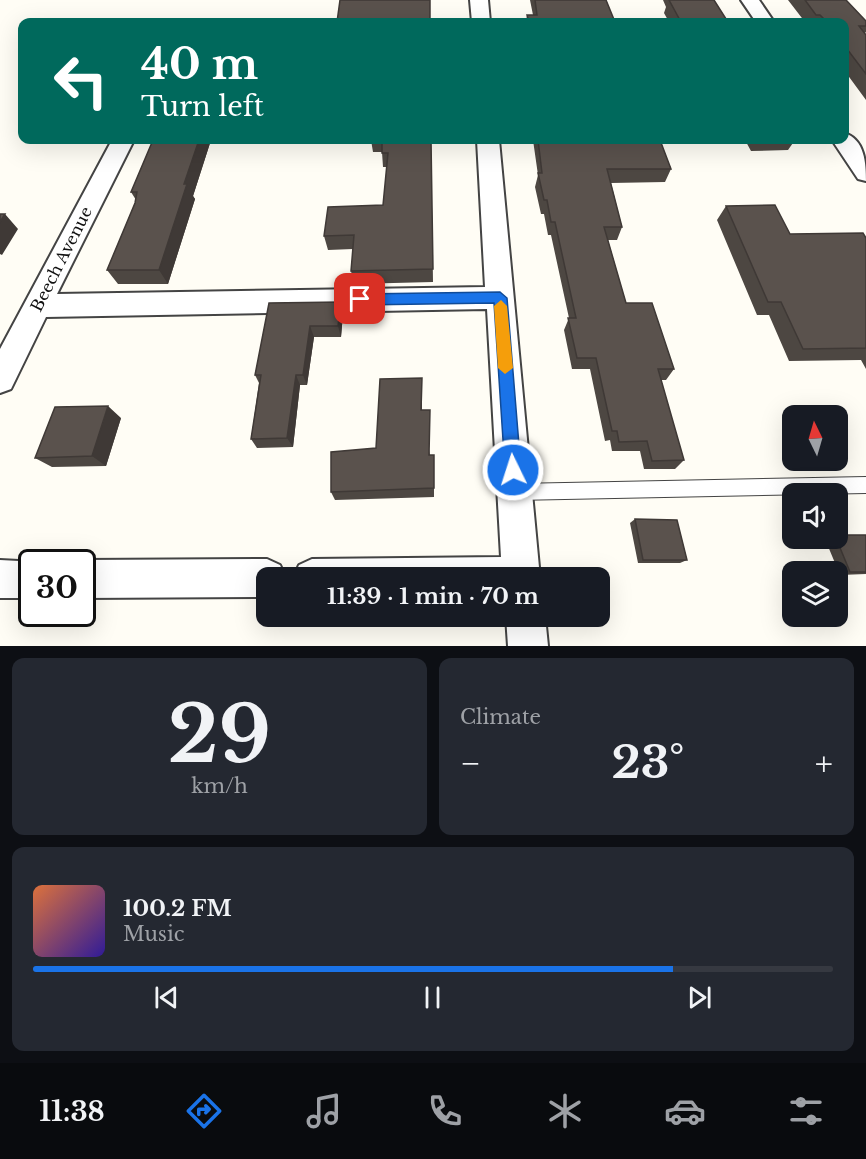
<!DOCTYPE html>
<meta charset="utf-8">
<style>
body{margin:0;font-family:"Libre Baskerville",serif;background:#242831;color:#f1f3f6;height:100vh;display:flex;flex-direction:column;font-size:22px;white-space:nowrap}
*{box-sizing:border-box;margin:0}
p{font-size:20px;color:#9ea1a6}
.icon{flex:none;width:33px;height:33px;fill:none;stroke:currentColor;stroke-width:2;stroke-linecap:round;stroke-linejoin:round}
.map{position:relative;height:646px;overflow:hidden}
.drawer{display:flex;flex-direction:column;gap:12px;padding:12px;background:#0d0f14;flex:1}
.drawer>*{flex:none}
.banner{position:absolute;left:18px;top:18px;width:831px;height:126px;border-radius:12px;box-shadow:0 6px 24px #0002;background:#00695c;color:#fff;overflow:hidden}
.needle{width:39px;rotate:355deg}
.buttons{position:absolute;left:782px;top:405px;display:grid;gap:12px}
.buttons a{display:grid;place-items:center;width:66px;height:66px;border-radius:12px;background:#171b24;box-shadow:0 6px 24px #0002;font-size:30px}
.speed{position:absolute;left:18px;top:549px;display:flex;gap:12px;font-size:30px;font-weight:700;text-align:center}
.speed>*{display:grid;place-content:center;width:78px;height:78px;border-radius:50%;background:#171b24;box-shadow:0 6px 24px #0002;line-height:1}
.speed .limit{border:3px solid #111;border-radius:9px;background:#fff;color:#111}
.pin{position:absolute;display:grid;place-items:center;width:51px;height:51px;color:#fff;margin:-26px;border-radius:12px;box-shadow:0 3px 9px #0006}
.me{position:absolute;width:66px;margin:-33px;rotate:356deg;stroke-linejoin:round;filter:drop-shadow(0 0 4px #0008)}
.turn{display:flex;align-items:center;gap:21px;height:126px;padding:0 24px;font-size:27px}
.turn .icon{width:78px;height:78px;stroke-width:2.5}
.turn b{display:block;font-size:42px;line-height:51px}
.big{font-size:45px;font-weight:800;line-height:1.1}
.drawer .widget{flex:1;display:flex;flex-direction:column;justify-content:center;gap:9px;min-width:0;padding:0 21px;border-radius:12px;background:#242831}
.drawer .dial{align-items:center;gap:0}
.dial b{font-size:78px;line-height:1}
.song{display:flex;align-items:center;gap:18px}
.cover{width:72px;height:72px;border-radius:9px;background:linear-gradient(135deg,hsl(20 70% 55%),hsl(250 70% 35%))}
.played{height:6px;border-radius:3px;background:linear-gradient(90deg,#1a73e8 80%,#363941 80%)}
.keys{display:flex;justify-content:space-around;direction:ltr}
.heat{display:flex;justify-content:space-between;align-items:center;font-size:33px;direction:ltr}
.drawer .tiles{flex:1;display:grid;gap:12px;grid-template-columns:1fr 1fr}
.widget:last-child{grid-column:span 2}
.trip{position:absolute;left:256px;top:567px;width:354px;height:60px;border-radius:12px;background:#171b24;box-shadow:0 6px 24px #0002;font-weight:800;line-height:60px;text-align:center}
.dock{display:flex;height:96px;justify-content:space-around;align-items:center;background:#090b0e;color:#9ea1a6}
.dock .icon{width:42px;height:42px}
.dock .active{color:#1a73e8}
.dock b{font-size:27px;color:#f1f3f6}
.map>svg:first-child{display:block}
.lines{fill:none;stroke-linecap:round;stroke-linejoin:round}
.service-casing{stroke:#444;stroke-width:2}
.minor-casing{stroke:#444;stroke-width:4}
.service{fill:#fff;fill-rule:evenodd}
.minor{fill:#fff;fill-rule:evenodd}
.wall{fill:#4d4742}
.shaded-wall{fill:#3f3936}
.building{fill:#5a524d;stroke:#3f3936;stroke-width:1.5}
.route{fill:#1a73e8;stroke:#114b97;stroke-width:1.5}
.slow{fill:#f59e0b}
.labels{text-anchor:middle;stroke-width:6;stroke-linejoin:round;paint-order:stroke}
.street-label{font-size:16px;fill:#111;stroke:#fff}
</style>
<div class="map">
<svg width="866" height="646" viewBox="0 0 866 646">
<rect width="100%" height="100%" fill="#fffdf5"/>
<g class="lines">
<defs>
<path id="service" d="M866,477V493L515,500L509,498L507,492L509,486L515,484Z"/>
<path id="minor" d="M470,0H488L490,22H472Z
M741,0H759L774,22H756Z
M844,133C865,139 866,164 866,181L858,179L832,140H844Z
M112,140H134L57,294L485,287L477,140H499L540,578H293L299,565L312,559L501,557L487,309L46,317L11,389L0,393V349Z
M267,559L280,565L286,578H267V597L82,598V562H76L82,560Z
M0,560L38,562H32V598H0Z
M506,616H545L548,646H508Z"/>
</defs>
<use href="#service" class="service-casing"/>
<use href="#minor" class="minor-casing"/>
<use href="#service" class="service"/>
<use href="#minor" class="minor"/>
</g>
<path class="wall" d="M530,0H606L615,22H526L527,15H533Z
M663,0H714L728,22H669L664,13L666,7Z
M788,0H846L866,21V32L865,33L866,35V100L844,70V22H805Z
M153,140H211L193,196L195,199L168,284H118L107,270L135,203L136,200L131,192Z
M371,140H431L433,282L354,284L351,271L353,249L328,250L324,236L383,205L387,167H383L382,152H373Z
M533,140H660L671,169L665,182L611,183L622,227L617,240H608L626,303L674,369L666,380H661L684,460L675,469H644L640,451H612L610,440L605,441L590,369H572L564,330L569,318L551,235H548L544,214H541L535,187L538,175Z
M745,140H795L788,150L751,151Z
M726,206L790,234L866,238V369L861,360L789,361L769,315H757L717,220Z
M341,302L343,314L341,337H314L307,385H300L293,447L257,448L251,439L259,383L255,375L269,303Z
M422,390V410L430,455H434V497L335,500L331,492L376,448Z
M121,418L106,466L52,467L35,458Z
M635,519L687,560L680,563H638L630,523Z
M866,535V574L840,575L825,539Z"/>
<path class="shaded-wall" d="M199,140H211L193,196L195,199L168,284L159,270L184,184Z
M5,214L18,229L2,255L0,254V222Z
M341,302L343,314L341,337L338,326Z
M310,326L314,337L307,385L303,375Z
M296,375L300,385L293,447L287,438Z
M108,406L121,418L106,466L92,456Z"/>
<path class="building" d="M340,0H430V22H337Z
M535,0H606L615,22H529L527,15H537Z
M669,0H714L728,22H681Z
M805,0H846L866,21V26H859L866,35V74L844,45V22H827L820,15H816Z
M153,140H199L184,184H187L159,270H107L135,203L137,192H131Z
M382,140H431L433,269L351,271L354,235L324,236L328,207L383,205L388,153H382Z
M538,140H660L671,169H607L622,227H604L626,303H652L674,369H658L684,460L652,461L647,441L619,442L617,431H612L596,358H577L568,318H576L555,222H551L547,200H544L538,173H542Z
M775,205L790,234L863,233L866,238V348L803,349L781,302H768L726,206Z
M0,214H5L0,222Z
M341,302L338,326H310L303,375H296L287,438L251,439L261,375H255L269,303Z
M422,378L421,410H430L429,455H434V488L331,492V452L376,448L380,379Z
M108,406L92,456L35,458L55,407Z
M635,519L677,520L687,560H643Z
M837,535H866V572H850L836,538H837Z"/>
<path class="route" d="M500,292L507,298L521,470L519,476L513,478L507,476L505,470L494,303L360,305L353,299L360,294Z"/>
<path class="slow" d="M501,300L507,306L513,368L505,374L498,368L494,306Z"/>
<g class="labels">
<g class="street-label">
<text transform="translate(61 259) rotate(-63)" y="6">Beech Avenue</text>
</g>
</g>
</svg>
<div class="buttons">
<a><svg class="needle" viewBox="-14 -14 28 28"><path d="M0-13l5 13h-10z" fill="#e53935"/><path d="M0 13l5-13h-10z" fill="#9ea1a6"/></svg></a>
<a><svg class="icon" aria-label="sound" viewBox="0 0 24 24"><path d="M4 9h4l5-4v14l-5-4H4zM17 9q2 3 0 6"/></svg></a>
<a><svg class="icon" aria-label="layers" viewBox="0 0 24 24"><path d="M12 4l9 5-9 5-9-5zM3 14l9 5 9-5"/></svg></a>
</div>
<div class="speed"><div class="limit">30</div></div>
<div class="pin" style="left:360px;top:299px;background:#d93025"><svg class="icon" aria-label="arrive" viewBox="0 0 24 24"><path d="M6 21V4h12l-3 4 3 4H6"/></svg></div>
<svg class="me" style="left:513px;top:470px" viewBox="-20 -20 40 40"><circle r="17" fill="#1a73e8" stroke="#fff" stroke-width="3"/><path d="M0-11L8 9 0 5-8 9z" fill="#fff"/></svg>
<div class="trip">11:39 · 1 min · 70 m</div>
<div class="banner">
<div class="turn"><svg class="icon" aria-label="left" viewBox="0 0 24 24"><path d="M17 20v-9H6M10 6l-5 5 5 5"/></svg><div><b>40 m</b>Turn left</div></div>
</div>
</div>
<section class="drawer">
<div class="tiles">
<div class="widget dial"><b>29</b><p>km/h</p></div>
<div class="widget"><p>Climate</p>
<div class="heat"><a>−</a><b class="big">23°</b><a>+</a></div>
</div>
<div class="widget">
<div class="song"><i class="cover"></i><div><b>100.2 FM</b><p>Music</p></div></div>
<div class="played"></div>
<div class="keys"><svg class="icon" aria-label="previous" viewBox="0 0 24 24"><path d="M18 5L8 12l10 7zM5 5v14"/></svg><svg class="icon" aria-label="pause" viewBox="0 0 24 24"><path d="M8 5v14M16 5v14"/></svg><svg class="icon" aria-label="next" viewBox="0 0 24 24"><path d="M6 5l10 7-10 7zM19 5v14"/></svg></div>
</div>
</div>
</section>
<nav class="dock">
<b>11:38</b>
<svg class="icon active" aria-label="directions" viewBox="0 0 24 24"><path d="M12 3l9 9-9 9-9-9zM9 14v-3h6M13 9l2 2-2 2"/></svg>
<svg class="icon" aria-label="music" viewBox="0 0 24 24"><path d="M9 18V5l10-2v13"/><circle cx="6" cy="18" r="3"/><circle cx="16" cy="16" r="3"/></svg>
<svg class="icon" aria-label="phone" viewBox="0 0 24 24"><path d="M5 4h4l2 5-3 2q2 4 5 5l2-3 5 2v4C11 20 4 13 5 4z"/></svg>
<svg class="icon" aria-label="climate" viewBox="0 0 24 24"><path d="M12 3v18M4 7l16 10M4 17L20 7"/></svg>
<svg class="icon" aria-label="car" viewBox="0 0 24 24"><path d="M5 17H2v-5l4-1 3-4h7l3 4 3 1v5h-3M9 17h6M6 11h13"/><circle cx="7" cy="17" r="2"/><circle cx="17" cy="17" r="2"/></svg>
<svg class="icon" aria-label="filters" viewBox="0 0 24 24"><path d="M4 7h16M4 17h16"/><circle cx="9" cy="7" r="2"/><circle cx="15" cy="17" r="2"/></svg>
</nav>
